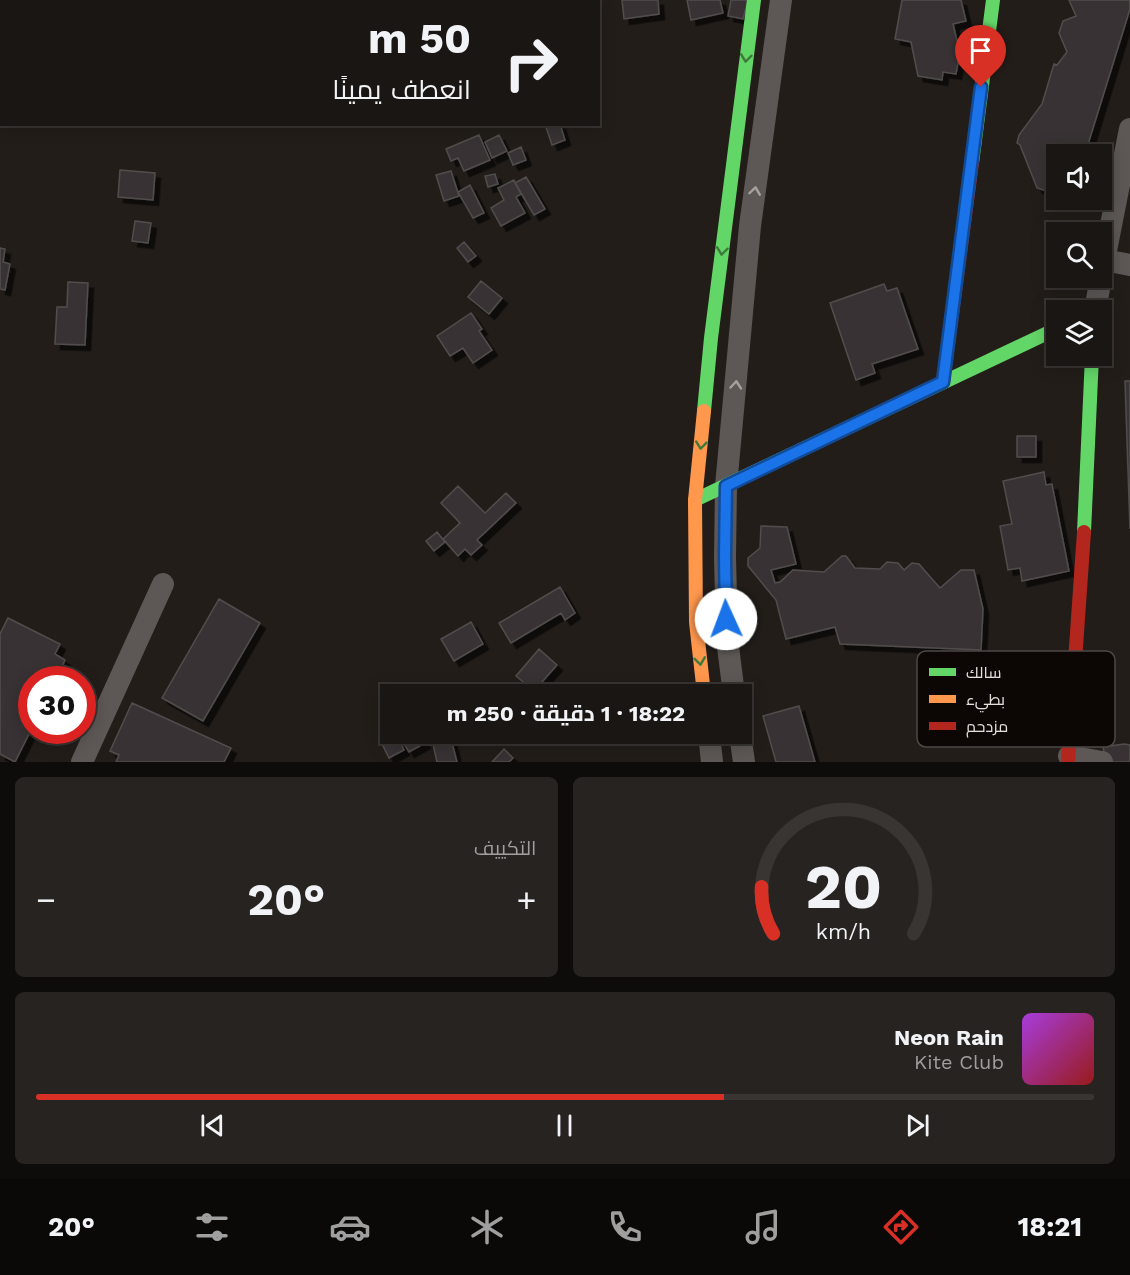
<!DOCTYPE html>
<html lang="ar">
<meta charset="utf-8">
<style>
body{margin:0;font-family:"Work Sans",Cairo,sans-serif;background:#272321;color:#f1f3f6;direction:rtl;height:100vh;display:flex;flex-direction:column;font-size:22px;white-space:nowrap}
*{box-sizing:border-box;margin:0}
p{font-size:20px;color:#9f9fa0}
.icon{flex:none;width:33px;height:33px;fill:none;stroke:currentColor;stroke-width:2;stroke-linecap:round;stroke-linejoin:round}
.map{position:relative;height:762px;overflow:hidden;direction:ltr}
.drawer{display:flex;flex-direction:column;gap:15px;padding:15px;background:#0e0c0a;flex:1}
.drawer>*{flex:none}
.top-card{position:absolute;left:0px;top:0px;width:600px;height:126px;box-shadow:0 3px 15px #0003,0 0 0 2px #383533;direction:rtl;background:#1a1613;color:#f1f3f6;overflow:hidden}
.buttons{position:absolute;left:1046px;top:144px;display:grid;gap:12px}
.buttons a{display:grid;place-items:center;width:66px;height:66px;border-radius:0px;background:#1a1613;box-shadow:0 3px 15px #0003,0 0 0 2px #383533;font-size:30px}
.speed{position:absolute;left:18px;top:666px;display:flex;gap:12px;font-size:30px;font-weight:700;text-align:center}
.speed>*{display:grid;place-content:center;width:78px;height:78px;border-radius:50%;background:#1a1613;box-shadow:0 3px 15px #0003,0 0 0 2px #383533;line-height:1}
.speed .limit{border:9px solid #d22;background:#fff;color:#111}
.pin{position:absolute;display:grid;place-items:center;width:51px;height:51px;color:#fff;margin:-62px -26px;border-radius:50% 50% 50% 0;rotate:-45deg;box-shadow:0 0 6px #0007}
.pin .icon{rotate:45deg}
.me{position:absolute;width:66px;margin:-33px;rotate:358deg;stroke-linejoin:round;filter:drop-shadow(0 0 4px #0008)}
.turn{display:flex;align-items:center;gap:21px;height:126px;padding:0 30px;font-size:27px}
.turn .icon{width:78px;height:78px;stroke-width:2.5}
.turn b{display:block;font-size:42px;line-height:51px}
.big{font-size:45px;font-weight:700;line-height:1.1}
.drawer .card{flex:1;display:flex;flex-direction:column;justify-content:center;gap:9px;min-width:0;padding:0 21px;border-radius:9px;background:#272321}
.drawer .dial{align-items:center;gap:0}
.dial svg{height:156px;overflow:visible;fill:none;stroke:#383533;stroke-width:7;stroke-linecap:round;text-anchor:middle}
.dial text{fill:#f1f3f6;stroke:none}
.song{display:flex;align-items:center;gap:18px}
.cover{width:72px;height:72px;border-radius:9px;background:linear-gradient(135deg,hsl(280 70% 55%),hsl(0 70% 35%))}
.played{height:6px;border-radius:3px;background:linear-gradient(90deg,#d93025 65%,#383533 65%)}
.keys{display:flex;justify-content:space-around;direction:ltr}
.heat{display:flex;justify-content:space-between;align-items:center;font-size:33px;direction:ltr}
.drawer .tiles{flex:1;display:grid;gap:15px;grid-template-columns:1fr 1fr}
.card:last-child{grid-column:span 2}
.trip{position:absolute;left:380px;top:684px;width:372px;height:60px;border-radius:0px;background:#1a1613;box-shadow:0 3px 15px #0003,0 0 0 2px #383533;font-weight:700;line-height:60px;text-align:center;direction:rtl}
.dock{display:flex;height:96px;justify-content:space-around;align-items:center;background:#0a0908;color:#9f9fa0}
.dock .icon{width:42px;height:42px}
.dock .selected{color:#d93025}
.dock b{font-size:27px;color:#f1f3f6}
.map>svg:first-child{display:block}
.building{fill:#393335;stroke:#514d4d;stroke-width:1.5;filter:url(#shadow)}
.lines{fill:none;stroke-linecap:round;stroke-linejoin:round}
.street{stroke:#5d5855;stroke-width:22}
.fast{stroke:#63d668;stroke-width:14}
.slow{stroke:#ff974d;stroke-width:14}
.jam{stroke:#b3261e;stroke-width:14}
.oneway{stroke:#3c793b}
.oneway2{stroke:#a8a29e}
.route-casing{stroke:#114b97;stroke-width:15}
.route{stroke:#1a73e8;stroke-width:10}
.key{fill:#0c0705;stroke:#4d4845;stroke-width:1.5}
.key-label{font-size:16px;fill:#e6dfda}
</style>
<div class="map">
<svg width="1130" height="762" viewBox="0 0 1130 762">
<defs>
<filter id="shadow"><feDropShadow dx="5.5" dy="5.5" stdDeviation="0" flood-color="#0009"/></filter>
</defs>
<rect width="100%" height="100%" fill="#221d19"/>
<path class="building" d="M622,0H658L659,14L624,19Z
M687,0H720L723,13L691,20Z
M731,0H748L743,19L728,16Z
M902,0H961L966,21L953,24L960,53L956,74L943,72L942,80L918,76L911,42L895,39Z
M1069,0H1130V9L1085,154H1056V194L1037,188L1020,145L1017,143L1019,135L1042,104L1054,64L1057,65L1067,52L1059,33L1063,21L1076,16Z
M545,124H560L565,140L552,145Z
M479,135L490,160L464,171L458,158L451,161L446,149Z
M499,135L507,151L492,158L485,142Z
M521,147L526,160L513,165L508,153Z
M120,170L155,173L153,200L118,197Z
M451,171L459,196L444,201L436,175Z
M495,174L498,184L488,187L485,176Z
M526,177L545,209L534,215L515,183Z
M514,180L521,194L516,197L525,213L501,226L491,208L504,200L498,188Z
M470,185L484,213L473,218L458,192Z
M135,221L151,223L148,243L132,241Z
M464,242L476,256L468,262L457,248Z
M0,248L5,249L3,262L10,264L5,290L0,289Z
M481,281L502,298L489,314L468,297Z
M68,282L88,283L85,345L55,344L57,307H67Z
M884,284L887,291L897,288L918,349L872,364L875,373L856,380L830,303Z
M471,313L482,329L479,331L492,350L473,363L463,348L450,356L437,336Z
M1125,381H1130V529Z
M1017,436H1036V457H1017Z
M1044,472L1046,485L1052,484L1069,571L1022,581L1020,568L1008,570L1000,526L1012,524L1003,481Z
M458,486L485,513L506,493L516,503L477,540L482,545L471,555L465,549L458,556L443,539L460,523L441,503Z
M761,526L787,527L796,564L771,570L775,583L780,582L793,570L824,572L842,556H846L855,568L880,569L887,562L898,563L904,570L912,563L919,564L940,588L961,570H974L983,609L981,650L840,644L835,627L786,639L776,600L748,566V558L760,548Z
M437,532L445,542L434,551L426,541Z
M560,587L575,613L565,620L561,613L511,643L499,623Z
M219,599L260,623L203,721L162,698Z
M8,618L60,644L55,654L65,660L56,680H32V728L15,762L0,754V634Z
M471,622L483,644L454,661L441,639Z
M539,649L557,665L534,691L516,676Z
M132,703L231,748L224,762H116L119,755L110,751Z
M799,706L815,762H776L763,716Z
M392,734H396L404,750L389,758L380,740Z
M398,734H419L425,743L409,752Z
M431,734H449L451,737L434,743Z
M451,739L457,762H437L433,744Z
M1124,744L1130,745V762H1106L1103,747Z
M504,749L513,758L509,762H492Z"/>
<g class="lines">
<path class="street" d="M1104,260L1130,265
M1101,276L1130,129
M1095,310L1101,278
M734,694L727,639L725,557L726,486L750,226L781,0
M709,734L712,762
M740,734L744,762
M1069,756L1102,762
M82,762L163,584"/>
<path class="fast" d="M972,163L993,0
M704,411L711,338L754,0
M695,500L1056,329
M1084,532L1092,356"/>
<path class="slow" d="M704,411L695,500L696,622L704,694"/>
<path class="jam" d="M943,382L972,163
M1068,762L1084,532"/>
</g>
<defs><path id="oneway-chevron" d="M-2-3.5L2.5 0L-2 3.5" fill="none" stroke-width="1.6" stroke-linecap="round" stroke-linejoin="round" transform="scale(1.5)"/></defs>
<g class="oneway">
<use href="#oneway-chevron" transform="translate(746 58) rotate(97)"/>
<use href="#oneway-chevron" transform="translate(722 251) rotate(97)"/>
<use href="#oneway-chevron" transform="translate(701 445) rotate(96)"/>
<use href="#oneway-chevron" transform="translate(700 661) rotate(83)"/>
</g>
<g class="oneway2">
<use href="#oneway-chevron" transform="translate(755 191) rotate(-82)"/>
<use href="#oneway-chevron" transform="translate(736 385) rotate(-85)"/>
</g>
<g class="lines">
<defs>
<path id="route" d="M726,619L725,557L726,486L943,382L981,87"/>
</defs>
<use href="#route" class="route-casing"/>
<use href="#route" class="route"/>
</g>
<rect x="917" y="651" width="198" height="96" rx="9" class="key"/>
<rect x="929" y="668" width="27" height="8" fill="#63d668"/>
<rect x="929" y="695" width="27" height="8" fill="#ff974d"/>
<rect x="929" y="722" width="27" height="8" fill="#b3261e"/>
<g class="key-label">
<text x="966" y="678">سالك</text>
<text x="966" y="705">بطيء</text>
<text x="966" y="732">مزدحم</text>
</g>
</svg>
<div class="buttons">
<a><svg class="icon" aria-label="sound" viewBox="0 0 24 24"><path d="M4 9h4l5-4v14l-5-4H4zM17 9q2 3 0 6"/></svg></a>
<a><svg class="icon" aria-label="search" viewBox="0 0 24 24"><circle cx="10" cy="10" r="6"/><path d="M15 15l6 6"/></svg></a>
<a><svg class="icon" aria-label="layers" viewBox="0 0 24 24"><path d="M12 4l9 5-9 5-9-5zM3 14l9 5 9-5"/></svg></a>
</div>
<div class="speed"><div class="limit">30</div></div>
<div class="pin" style="left:981px;top:87px;background:#d93025"><svg class="icon" aria-label="arrive" viewBox="0 0 24 24"><path d="M6 21V4h12l-3 4 3 4H6"/></svg></div>
<svg class="me" style="left:726px;top:619px" viewBox="-20 -20 40 40"><circle r="19" fill="#fff"/><path d="M0-13L10 11 0 6-10 11z" fill="#1a73e8"/></svg>
<div class="trip">18:22 · 1 دقيقة · 250 m</div>
<div class="top-card">
<div class="turn"><svg class="icon" aria-label="right" viewBox="0 0 24 24"><path d="M7 20v-9h11M14 6l5 5-5 5"/></svg><div><b>50 m</b>انعطف يمينًا</div></div>
</div>
</div>
<section class="drawer">
<div class="tiles">
<div class="card dial"><svg viewBox="0 0 100 80">
<path d="M14 69A42 42 0 1 1 86 69"/>
<path d="M14 69A42 42 0 0 1 8 45" stroke="#d93025"/>
<text x="50" y="56" font-size="32" font-weight="700">20</text>
<text x="50" y="72" font-size="11">km/h</text>
</svg></div>
<div class="card"><p>التكييف</p>
<div class="heat"><a>−</a><b class="big">20°</b><a>+</a></div>
</div>
<div class="card">
<div class="song"><i class="cover"></i><div><b>Neon Rain</b><p>Kite Club</p></div></div>
<div class="played"></div>
<div class="keys"><svg class="icon" aria-label="previous" viewBox="0 0 24 24"><path d="M18 5L8 12l10 7zM5 5v14"/></svg><svg class="icon" aria-label="pause" viewBox="0 0 24 24"><path d="M8 5v14M16 5v14"/></svg><svg class="icon" aria-label="next" viewBox="0 0 24 24"><path d="M6 5l10 7-10 7zM19 5v14"/></svg></div>
</div>
</div>
</section>
<nav class="dock">
<b>18:21</b>
<svg class="icon selected" aria-label="directions" viewBox="0 0 24 24"><path d="M12 3l9 9-9 9-9-9zM9 14v-3h6M13 9l2 2-2 2"/></svg>
<svg class="icon" aria-label="music" viewBox="0 0 24 24"><path d="M9 18V5l10-2v13"/><circle cx="6" cy="18" r="3"/><circle cx="16" cy="16" r="3"/></svg>
<svg class="icon" aria-label="phone" viewBox="0 0 24 24"><path d="M5 4h4l2 5-3 2q2 4 5 5l2-3 5 2v4C11 20 4 13 5 4z"/></svg>
<svg class="icon" aria-label="climate" viewBox="0 0 24 24"><path d="M12 3v18M4 7l16 10M4 17L20 7"/></svg>
<svg class="icon" aria-label="car" viewBox="0 0 24 24"><path d="M5 17H2v-5l4-1 3-4h7l3 4 3 1v5h-3M9 17h6M6 11h13"/><circle cx="7" cy="17" r="2"/><circle cx="17" cy="17" r="2"/></svg>
<svg class="icon" aria-label="filters" viewBox="0 0 24 24"><path d="M4 7h16M4 17h16"/><circle cx="9" cy="7" r="2"/><circle cx="15" cy="17" r="2"/></svg>
<b>20°</b>
</nav>
